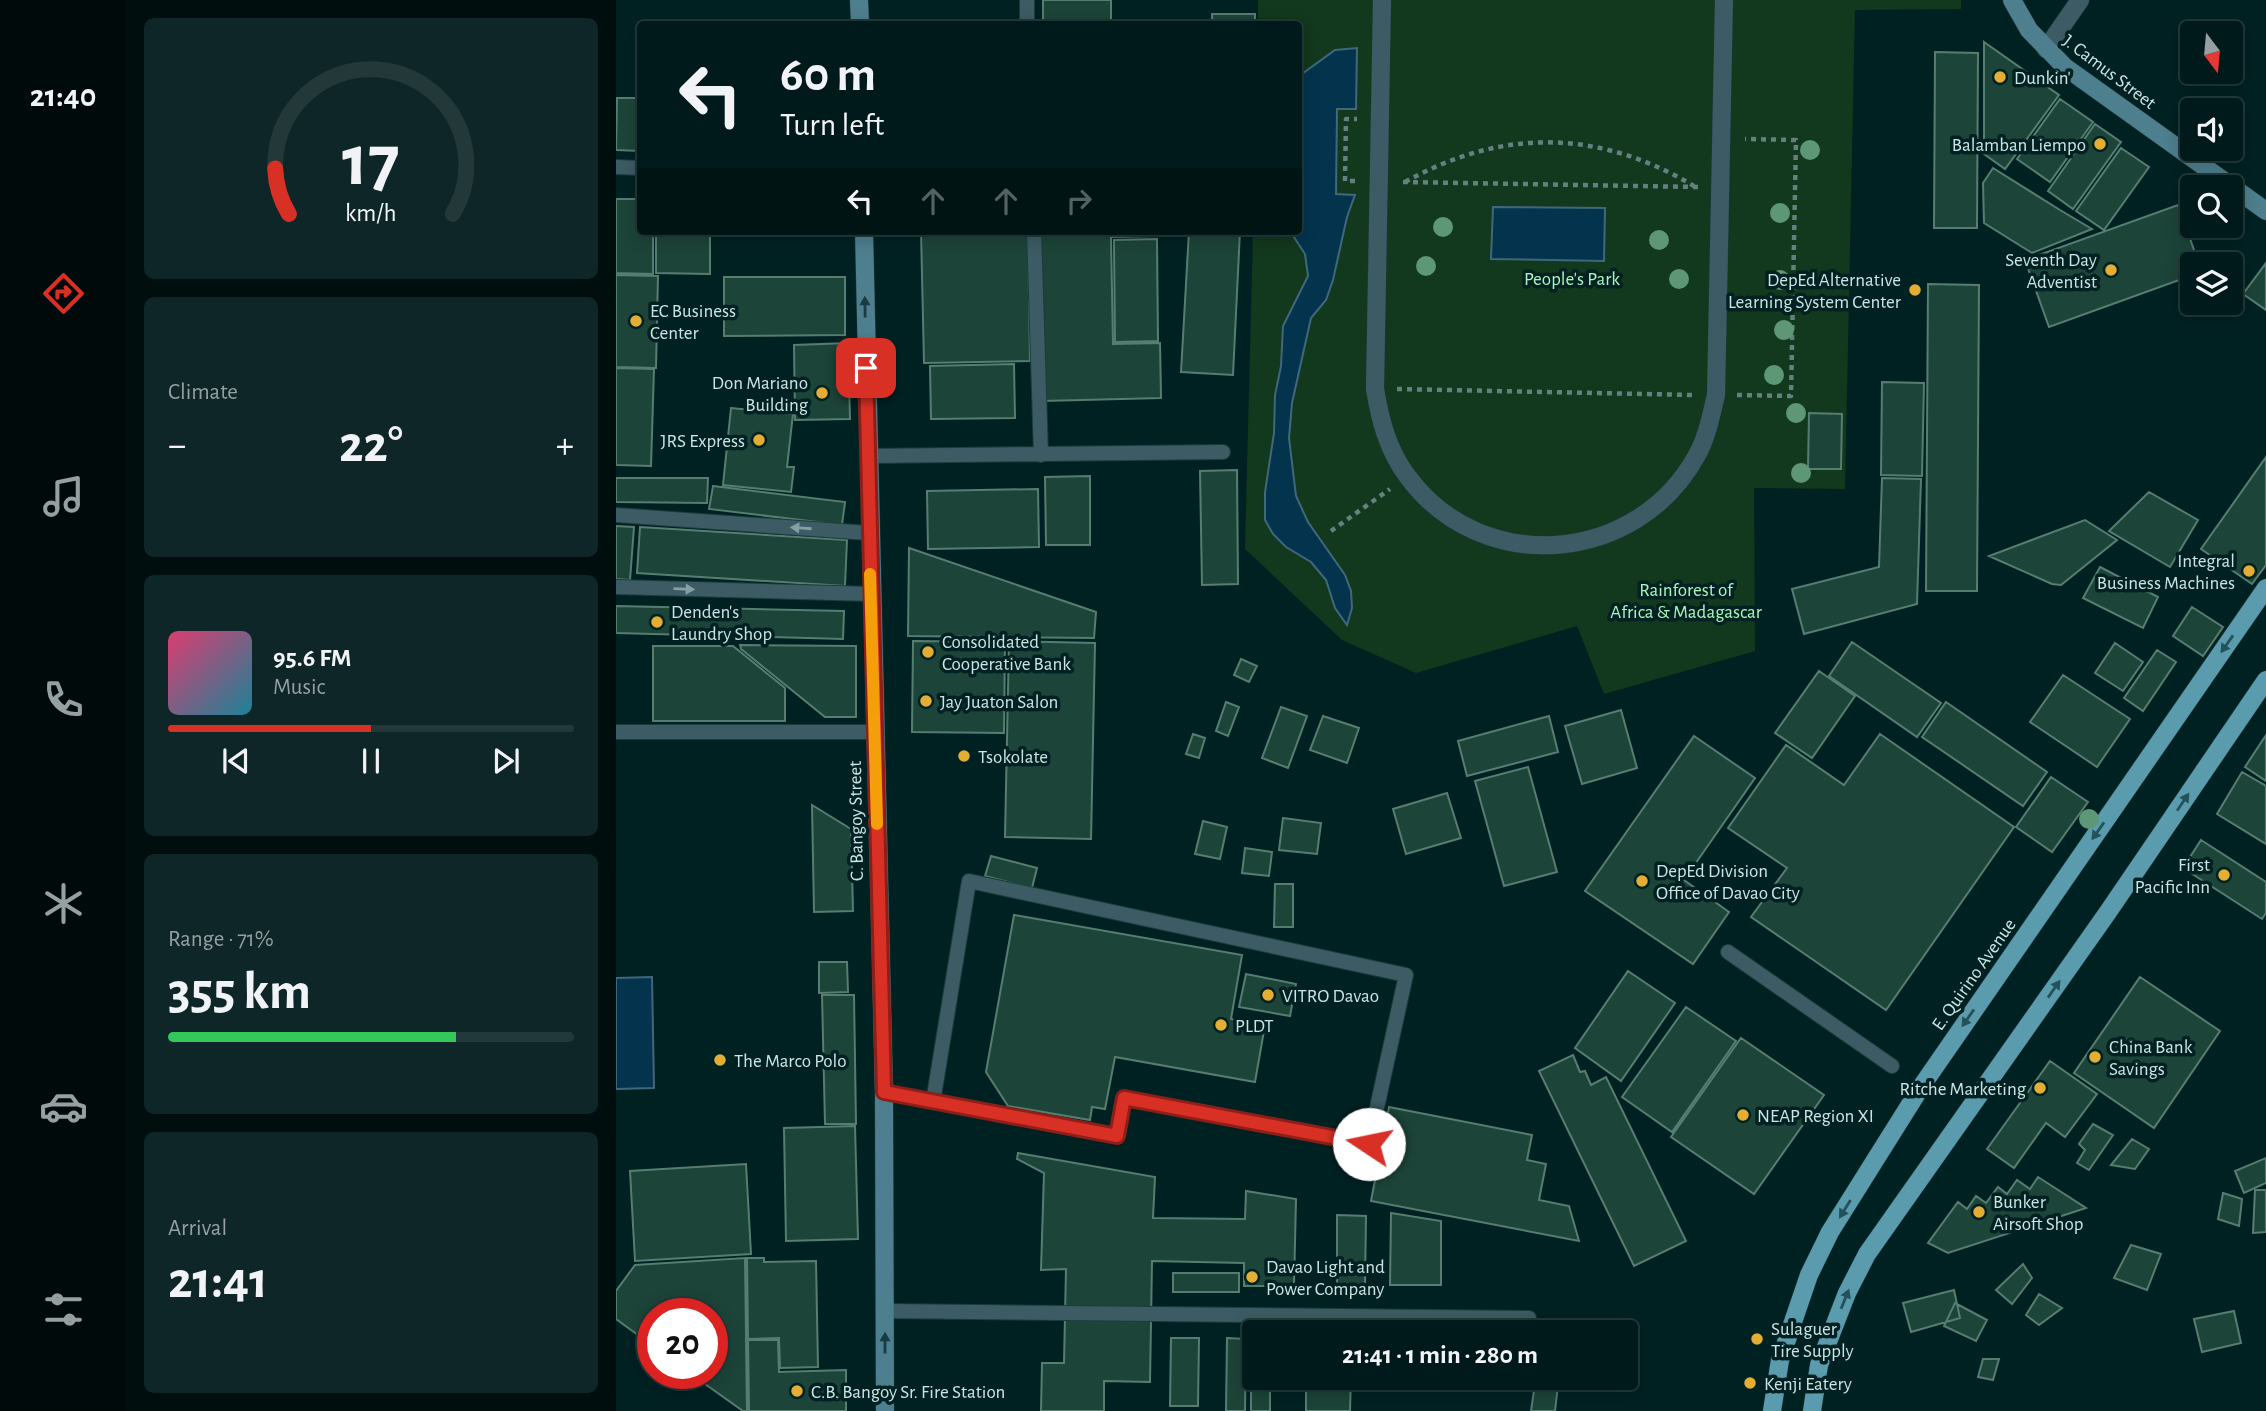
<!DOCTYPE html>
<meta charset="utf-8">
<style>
body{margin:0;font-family:"Alegreya Sans",sans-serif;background:#0e2627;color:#f1f3f6;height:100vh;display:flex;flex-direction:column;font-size:26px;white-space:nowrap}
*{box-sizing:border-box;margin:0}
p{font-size:23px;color:#95a0a2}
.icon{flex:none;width:38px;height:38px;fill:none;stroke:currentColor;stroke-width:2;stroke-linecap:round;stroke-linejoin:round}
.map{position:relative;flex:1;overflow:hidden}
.details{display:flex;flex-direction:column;gap:18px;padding:18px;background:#000e0e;width:490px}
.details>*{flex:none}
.hud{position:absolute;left:21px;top:21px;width:665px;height:214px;border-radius:7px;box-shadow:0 4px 18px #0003,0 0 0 2px #223839;background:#00191a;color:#f1f3f6;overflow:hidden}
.needle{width:46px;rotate:164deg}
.tools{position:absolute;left:1564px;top:21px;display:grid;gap:14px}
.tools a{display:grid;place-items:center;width:63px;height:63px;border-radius:7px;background:#00191a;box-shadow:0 4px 18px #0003,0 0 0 2px #223839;font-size:35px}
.speed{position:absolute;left:21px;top:1298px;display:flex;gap:14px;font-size:35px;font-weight:700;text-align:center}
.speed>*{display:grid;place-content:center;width:91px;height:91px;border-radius:50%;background:#00191a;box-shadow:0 4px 18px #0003,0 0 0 2px #223839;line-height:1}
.speed .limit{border:10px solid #d22;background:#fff;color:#111}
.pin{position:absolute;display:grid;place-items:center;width:60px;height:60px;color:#fff;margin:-30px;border-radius:14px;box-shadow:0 4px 10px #0006}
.me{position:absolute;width:77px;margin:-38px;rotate:281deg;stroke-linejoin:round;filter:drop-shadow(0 0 5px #0008)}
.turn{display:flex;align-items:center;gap:24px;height:147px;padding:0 28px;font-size:32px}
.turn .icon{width:91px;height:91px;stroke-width:2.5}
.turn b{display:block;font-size:49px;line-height:60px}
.lanes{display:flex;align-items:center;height:66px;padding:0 28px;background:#0003;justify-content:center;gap:35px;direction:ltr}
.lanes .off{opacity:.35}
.big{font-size:52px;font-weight:600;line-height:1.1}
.details .card{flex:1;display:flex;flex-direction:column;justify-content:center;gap:10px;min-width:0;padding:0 24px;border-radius:10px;background:#0e2627}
.details .dial{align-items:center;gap:0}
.dial svg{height:182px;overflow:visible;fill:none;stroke:#223839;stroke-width:7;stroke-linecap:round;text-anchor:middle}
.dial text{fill:#f1f3f6;stroke:none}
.song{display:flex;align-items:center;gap:21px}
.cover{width:84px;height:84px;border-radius:10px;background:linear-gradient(135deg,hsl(340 70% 55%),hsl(190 70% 35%))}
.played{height:7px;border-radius:4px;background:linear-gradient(90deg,#d93025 50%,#223839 50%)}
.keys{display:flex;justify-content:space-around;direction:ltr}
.heat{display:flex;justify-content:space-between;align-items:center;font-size:38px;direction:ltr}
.charge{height:10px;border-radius:5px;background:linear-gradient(90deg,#34c759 71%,#223839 0)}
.trip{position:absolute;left:626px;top:1320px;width:396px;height:70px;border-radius:7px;background:#00191a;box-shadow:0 4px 18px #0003,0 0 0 2px #223839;font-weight:600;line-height:70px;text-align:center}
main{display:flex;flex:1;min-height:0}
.tab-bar{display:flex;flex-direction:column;width:126px;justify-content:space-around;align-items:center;background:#000a0a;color:#95a0a2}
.tab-bar .icon{width:49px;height:49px}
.tab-bar .current{color:#d93025}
.tab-bar b{font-size:32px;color:#f1f3f6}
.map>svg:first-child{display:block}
.green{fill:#12381d}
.water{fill:#04334e;stroke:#40687b;stroke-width:2}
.building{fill:#1d4439;stroke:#557e71;stroke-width:2}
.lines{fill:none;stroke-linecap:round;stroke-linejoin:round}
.lane-casing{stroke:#1d3c3d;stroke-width:16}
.street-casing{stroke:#1d3c3d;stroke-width:19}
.secondary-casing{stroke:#1d3c3d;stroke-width:19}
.primary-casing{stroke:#1d3c3d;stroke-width:19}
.path{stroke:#648080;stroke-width:4.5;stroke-dasharray:5 5;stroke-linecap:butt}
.lane{stroke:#3d5b64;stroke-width:14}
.street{stroke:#3d5b64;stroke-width:18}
.secondary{stroke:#4e7f8e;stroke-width:18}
.primary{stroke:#5a9bae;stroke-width:18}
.tree{fill:#5d9776}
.oneway{fill:#173d42}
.oneway2{fill:#85a0a4}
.oneway3{fill:#24525a}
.route-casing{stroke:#8d1f18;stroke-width:18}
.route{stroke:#d93025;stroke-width:12}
.slow{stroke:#f59e0b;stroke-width:12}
.poi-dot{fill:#e4ae35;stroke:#002122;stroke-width:2.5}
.labels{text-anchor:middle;stroke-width:7;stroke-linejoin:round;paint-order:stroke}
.street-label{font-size:19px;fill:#cde4e4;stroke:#002122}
.poi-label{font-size:19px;fill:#cde4e4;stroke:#002122;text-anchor:start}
.park-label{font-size:19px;fill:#a9f8bb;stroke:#002122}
</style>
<main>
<nav class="tab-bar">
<b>21:40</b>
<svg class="icon current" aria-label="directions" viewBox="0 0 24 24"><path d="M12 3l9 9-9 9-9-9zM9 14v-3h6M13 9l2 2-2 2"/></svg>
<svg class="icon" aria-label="music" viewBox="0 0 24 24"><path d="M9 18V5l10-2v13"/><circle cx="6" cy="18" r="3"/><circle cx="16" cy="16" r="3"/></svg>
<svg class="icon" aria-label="phone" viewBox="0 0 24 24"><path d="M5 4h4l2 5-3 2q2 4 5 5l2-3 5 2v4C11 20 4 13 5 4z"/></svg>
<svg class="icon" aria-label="climate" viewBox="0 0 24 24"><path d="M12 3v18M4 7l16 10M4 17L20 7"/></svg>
<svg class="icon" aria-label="car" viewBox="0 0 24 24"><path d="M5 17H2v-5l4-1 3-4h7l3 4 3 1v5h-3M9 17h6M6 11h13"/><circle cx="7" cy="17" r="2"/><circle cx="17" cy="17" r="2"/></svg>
<svg class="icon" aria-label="filters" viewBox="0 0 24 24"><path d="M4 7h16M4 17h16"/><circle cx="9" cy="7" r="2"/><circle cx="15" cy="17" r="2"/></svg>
</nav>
<section class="details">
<div class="card dial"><svg viewBox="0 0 100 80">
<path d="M14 69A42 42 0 1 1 86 69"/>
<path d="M14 69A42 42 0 0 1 8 49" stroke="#d93025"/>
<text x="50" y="56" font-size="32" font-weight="700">17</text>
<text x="50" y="72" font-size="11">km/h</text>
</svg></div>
<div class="card"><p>Climate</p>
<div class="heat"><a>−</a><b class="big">22°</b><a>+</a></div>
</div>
<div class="card">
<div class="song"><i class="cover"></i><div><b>95.6 FM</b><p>Music</p></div></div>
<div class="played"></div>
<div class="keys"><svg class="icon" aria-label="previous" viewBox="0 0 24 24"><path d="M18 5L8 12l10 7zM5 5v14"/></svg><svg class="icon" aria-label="pause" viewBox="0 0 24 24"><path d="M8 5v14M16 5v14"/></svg><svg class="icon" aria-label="next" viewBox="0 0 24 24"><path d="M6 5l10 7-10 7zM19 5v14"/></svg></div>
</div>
<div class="card"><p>Range · 71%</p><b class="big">355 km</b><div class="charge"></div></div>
<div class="card"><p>Arrival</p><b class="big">21:41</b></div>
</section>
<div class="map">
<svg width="1650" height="1411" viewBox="0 0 1650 1411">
<rect width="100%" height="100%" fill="#002122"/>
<path class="green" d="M642,0H1345V9L1239,10L1229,489L1138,488L1139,651L988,694L961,626L800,673L726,640L629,549L637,231H682V24H642Z"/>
<path class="water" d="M741,48L740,109H721L720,194L739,195L731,217L717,280L710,300L695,318L676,403L673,438L680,496L692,522L729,575L735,591L736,608L731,625L719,608L710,580L695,562L670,547L657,534L649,520V492L658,433L659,395L665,366L667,326L692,276L689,254L674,231H682L683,80L686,74L719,50Z
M877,207L989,208L988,261L875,259Z
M36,977L38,1088L0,1089V978Z"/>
<path class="building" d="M427,0H495V24H427Z
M596,14H639V24H596Z
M1368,42L1443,95L1389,169L1368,154Z
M1319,52L1362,53L1361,228H1318Z
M1,98H24V151L0,150Z
M1444,99L1477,122L1434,182L1401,159Z
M1479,124L1505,142L1457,209L1432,191Z
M1505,148L1533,167L1488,230L1460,211Z
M1377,168L1444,210L1476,229L1416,253L1368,223L1367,183Z
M0,199H24V231H37V274L0,273Z
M1562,205L1583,264H1577V275L1433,327L1409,260Z
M40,231H94V274L40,273Z
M305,231H412L414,361L308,363Z
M423,231H542V236L495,237L497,344L544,343L545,398L426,401Z
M573,231H624L617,375L565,372Z
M541,239L542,341L499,342L498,240Z
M1650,263V310L1627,294Z
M0,275L42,276L40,368L0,367Z
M108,277H229V335L108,336Z
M1312,284L1363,285L1361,591H1310Z
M232,343L234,419L179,420L178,345Z
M398,364L399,418L315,419L314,366Z
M0,368L38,369L35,466L0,465Z
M1266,382L1308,383L1306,476L1265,475Z
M115,408L177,414L171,467H178L175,492L107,485Z
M1193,413L1226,414L1225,469H1192Z
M1650,457V565L1636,584L1585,549Z
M621,470L622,584L586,585L584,471Z
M474,476V545H430L429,477Z
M0,478H92L91,503L0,502Z
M1266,478L1305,479L1301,604L1188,634L1176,589L1263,567Z
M97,486L229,502L226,525L93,509Z
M422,489L423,547L312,549L311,491Z
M1533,492L1582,520L1554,567L1493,531Z
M1469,520L1501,540L1445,585L1436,584L1373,556Z
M0,526L18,527L14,580L0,579Z
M24,527L231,540L229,586L21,573Z
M293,548L480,612L478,638L292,636Z
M1484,567L1542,597L1527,628L1467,598Z
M0,606L228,611L227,639L0,633Z
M1576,607L1607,627L1587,656L1557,636Z
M297,641L389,642L388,733L296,732Z
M393,641L479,643L475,839L389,837Z
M1236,642L1325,703L1301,737L1213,676Z
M1499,643L1527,662L1507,691L1479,673Z
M124,645L240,646V717H209L125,649Z
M37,646H117L169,688V721H37Z
M1541,650L1560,662L1527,711L1508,698Z
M625,659L641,666L633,682L618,675Z
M1203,671L1239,696L1196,758L1159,733Z
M1447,675L1514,719L1481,767L1414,722Z
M610,702L623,707L612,736L600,731Z
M1330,702L1431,772L1407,806L1306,737Z
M665,707L691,716L672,768L646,758Z
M1005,710L1021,768L966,784L949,726Z
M707,716L743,728L731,763L694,750Z
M933,716L942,752L851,776L842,741Z
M577,734L589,738L583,758L570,754Z
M1264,734L1398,827L1270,1010L1135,917L1171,868L1112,828L1170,745L1228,785Z
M1650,735V781L1629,767Z
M1078,736L1139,778L1068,880L1113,912L1077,964L969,891Z
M912,767L941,872L888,886L859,781Z
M1626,772L1650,786V844L1601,814Z
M1435,777L1472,802L1436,852L1400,827Z
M831,793L845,838L790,854L777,809Z
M196,805L235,829L237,911L198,912Z
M667,818L705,823L701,854L663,850Z
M587,821L611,827L604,859L579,854Z
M1585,840L1650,882V913L1646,919L1567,868Z
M629,848L656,852L653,876L626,873Z
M375,856L421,868L416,888L369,876Z
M659,884H677V927H658Z
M398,915L626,955L615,1019L649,1025L639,1082L499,1057L489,1109L476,1107L474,1120L392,1106L370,1072Z
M203,962H231L232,992L203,993Z
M1012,971L1059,1003L1005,1081L959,1048Z
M630,974L680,984L674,1016L623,1007Z
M1524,977L1604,1031L1538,1128L1458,1073Z
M206,995H238L240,1124H209Z
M1070,1007L1120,1041L1056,1132L1006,1097Z
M1125,1038L1208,1095L1138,1194L1055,1137Z
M957,1055L964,1072L969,1071L975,1085L990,1077L1070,1241L1018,1266L923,1071Z
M1434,1061L1481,1094L1449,1137L1430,1123L1398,1168L1371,1149Z
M773,1107L916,1135L911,1160L930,1164L923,1200L953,1206L963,1241L755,1201Z
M1477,1124L1497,1135L1473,1170L1461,1163L1469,1150L1463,1144Z
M239,1126L242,1239L170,1241L168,1128Z
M1516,1139L1533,1149L1519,1169L1495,1165Z
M402,1153L539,1177L537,1218L629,1219L630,1191L680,1199L678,1286H628V1263L536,1261L534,1382L488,1381V1411H425L426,1363H448L450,1269L425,1270L428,1173L401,1159Z
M1650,1158V1183L1628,1193L1619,1171Z
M130,1164L135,1254L19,1261L14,1171Z
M1422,1177L1470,1208L1332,1253L1312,1243L1342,1202L1351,1209L1360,1196L1370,1203L1382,1187L1391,1194L1401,1180L1414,1189Z
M1639,1190H1650V1232L1637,1233Z
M1607,1193L1626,1199L1623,1226L1602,1219Z
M775,1213L825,1221V1285H774Z
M721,1215L750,1216L749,1285L721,1284Z
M1515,1245L1545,1254L1531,1290L1498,1278Z
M129,1258L131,1411H127L75,1374H96V1314H37V1346L0,1319V1291L19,1265Z
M131,1258H148V1262L200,1261L202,1367L164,1368L163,1338L132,1339Z
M1407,1264L1416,1278L1396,1304L1380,1290Z
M557,1273H623V1292H557Z
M1338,1290L1344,1318L1295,1332L1287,1303Z
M1423,1294L1446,1308L1423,1325L1410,1315Z
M1339,1303L1371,1320L1360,1341L1328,1326Z
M1618,1311L1625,1343L1586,1352L1578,1319Z
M555,1338H583L582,1406H554Z
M611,1338L630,1339L629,1411H610Z
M635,1339H639V1377H654V1411H635Z
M132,1340H162L163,1372L230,1370V1411H133Z
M1367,1359H1383L1377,1380L1362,1377Z
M690,1377H735L734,1411H690Z
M920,1377H943L939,1411H915Z"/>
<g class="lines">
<defs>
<path id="lane" d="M411,0V24
M0,167L24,168
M418,231L425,455
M252,456L607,452
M0,515L253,533
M0,587L255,594
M0,732H258
M1112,952L1276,1066
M268,1092L501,1136L508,1098L753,1144L790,975L353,881L317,1102
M269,1311L913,1318"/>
<path id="street" d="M766,0L759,389C764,420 772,451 792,477C866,577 1021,565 1081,455C1091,437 1095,416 1100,395L1108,0
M1430,49L1464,0"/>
<path id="secondary" d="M243,0L244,24
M1396,0L1413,30L1449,67L1650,211
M248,231L268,1092L269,1411"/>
<path id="primary" d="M1156,1411L1164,1360L1193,1275L1214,1232L1305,1087L1650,588
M1196,1411L1203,1365L1231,1293L1251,1254L1492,912L1650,680"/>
</defs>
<use href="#lane" class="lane-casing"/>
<use href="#street" class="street-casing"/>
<use href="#secondary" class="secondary-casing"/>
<use href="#primary" class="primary-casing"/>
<path class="path" d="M739,181H729L730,119H741
M787,182L1082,187
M789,182C886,128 982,129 1078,186
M781,389L1077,395
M1121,395L1175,396L1180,140L1129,139
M715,531L774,489"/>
<use href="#lane" class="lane"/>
<use href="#street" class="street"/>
<use href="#secondary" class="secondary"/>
<use href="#primary" class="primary"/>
</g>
<g class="tree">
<circle cx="1194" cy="150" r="10"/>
<circle cx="1164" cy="213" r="10"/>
<circle cx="827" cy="227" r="10"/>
<circle cx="1043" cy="240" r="10"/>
<circle cx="810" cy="266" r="10"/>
<circle cx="1063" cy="279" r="10"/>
<circle cx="1164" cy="280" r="10"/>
<circle cx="1168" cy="330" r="10"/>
<circle cx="1158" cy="375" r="10"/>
<circle cx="1180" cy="413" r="10"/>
<circle cx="1185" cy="473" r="10"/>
<circle cx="1473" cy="819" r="10"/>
</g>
<defs><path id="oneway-solid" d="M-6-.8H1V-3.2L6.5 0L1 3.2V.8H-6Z" transform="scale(1.75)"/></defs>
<g class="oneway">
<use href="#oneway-solid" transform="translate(249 307) rotate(-91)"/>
<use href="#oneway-solid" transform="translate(269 1343) rotate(-90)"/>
</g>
<g class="oneway2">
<use href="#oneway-solid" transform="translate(185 528) rotate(-176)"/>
<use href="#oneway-solid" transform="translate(68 589) rotate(2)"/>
</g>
<g class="oneway3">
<use href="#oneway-solid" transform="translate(1611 644) rotate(125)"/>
<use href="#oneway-solid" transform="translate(1567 802) rotate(-56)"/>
<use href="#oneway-solid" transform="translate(1482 831) rotate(125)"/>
<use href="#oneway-solid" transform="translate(1438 989) rotate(-55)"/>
<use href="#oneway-solid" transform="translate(1352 1018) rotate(125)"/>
<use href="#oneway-solid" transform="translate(1229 1209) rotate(122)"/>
<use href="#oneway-solid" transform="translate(1229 1299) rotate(-68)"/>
</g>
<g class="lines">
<defs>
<path id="route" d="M250,368L268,1092L501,1136L508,1098L753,1144"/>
</defs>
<use href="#route" class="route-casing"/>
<use href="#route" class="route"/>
<path class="slow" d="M254,574L261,824"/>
</g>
<g class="poi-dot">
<circle cx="1384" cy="77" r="7"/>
<circle cx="1484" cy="144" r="7"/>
<circle cx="1495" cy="270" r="7"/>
<circle cx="1299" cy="290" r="7"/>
<circle cx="20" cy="321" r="7"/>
<circle cx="206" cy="393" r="7"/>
<circle cx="143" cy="440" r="7"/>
<circle cx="1633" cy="571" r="7"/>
<circle cx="41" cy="622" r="7"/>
<circle cx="312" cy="652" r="7"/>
<circle cx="310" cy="701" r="7"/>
<circle cx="348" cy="756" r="7"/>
<circle cx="1608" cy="875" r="7"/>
<circle cx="1026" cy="881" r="7"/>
<circle cx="652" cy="995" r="7"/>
<circle cx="605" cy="1025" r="7"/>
<circle cx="1479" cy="1057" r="7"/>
<circle cx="104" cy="1060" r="7"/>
<circle cx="1424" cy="1088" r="7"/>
<circle cx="1127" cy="1115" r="7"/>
<circle cx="1363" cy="1212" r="7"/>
<circle cx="636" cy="1277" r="7"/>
<circle cx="1141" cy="1339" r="7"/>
<circle cx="1134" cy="1383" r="7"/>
<circle cx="181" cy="1391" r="7"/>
</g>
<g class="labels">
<g class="street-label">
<text transform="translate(1494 71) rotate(37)" y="7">J. Camus Street</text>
<text transform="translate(239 821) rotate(-91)" y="7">C. Bangoy Street</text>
<text transform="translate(1357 974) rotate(-55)" y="7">E. Quirino Avenue</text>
</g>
<g class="poi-label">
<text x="1398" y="84">Dunkin'</text>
<text x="1470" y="151" text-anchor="end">Balamban Liempo</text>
<text x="1481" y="266" text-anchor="end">Seventh Day<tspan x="1481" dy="22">Adventist</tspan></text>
<text x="1285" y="286" text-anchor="end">DepEd Alternative<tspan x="1285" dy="22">Learning System Center</tspan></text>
<text x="34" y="317">EC Business<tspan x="34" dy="22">Center</tspan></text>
<text x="192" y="389" text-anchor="end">Don Mariano<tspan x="192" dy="22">Building</tspan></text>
<text x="129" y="447" text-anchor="end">JRS Express</text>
<text x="1619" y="567" text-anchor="end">Integral<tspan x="1619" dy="22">Business Machines</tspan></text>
<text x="55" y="618">Denden's<tspan x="55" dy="22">Laundry Shop</tspan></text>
<text x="326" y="648">Consolidated<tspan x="326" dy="22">Cooperative Bank</tspan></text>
<text x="324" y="708">Jay Juaton Salon</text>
<text x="362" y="763">Tsokolate</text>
<text x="1594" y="871" text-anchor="end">First<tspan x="1594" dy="22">Pacific Inn</tspan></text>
<text x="1040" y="877">DepEd Division<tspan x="1040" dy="22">Office of Davao City</tspan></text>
<text x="666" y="1002">VITRO Davao</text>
<text x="619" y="1032">PLDT</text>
<text x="1493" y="1053">China Bank<tspan x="1493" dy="22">Savings</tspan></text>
<text x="118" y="1067">The Marco Polo</text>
<text x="1410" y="1095" text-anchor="end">Ritche Marketing</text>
<text x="1141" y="1122">NEAP Region XI</text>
<text x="1377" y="1208">Bunker<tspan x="1377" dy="22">Airsoft Shop</tspan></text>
<text x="650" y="1273">Davao Light and<tspan x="650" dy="22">Power Company</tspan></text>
<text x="1155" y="1335">Sulaguer<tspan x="1155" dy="22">Tire Supply</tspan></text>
<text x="1148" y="1390">Kenji Eatery</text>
<text x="195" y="1398">C.B. Bangoy Sr. Fire Station</text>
</g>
<g class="park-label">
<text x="956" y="285">People's Park</text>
<text x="1070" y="596">Rainforest of<tspan x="1070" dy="22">Africa &amp; Madagascar</tspan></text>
</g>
</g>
</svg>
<div class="tools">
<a><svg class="needle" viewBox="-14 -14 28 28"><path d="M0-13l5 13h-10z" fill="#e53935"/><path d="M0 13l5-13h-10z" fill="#95a0a2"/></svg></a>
<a><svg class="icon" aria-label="sound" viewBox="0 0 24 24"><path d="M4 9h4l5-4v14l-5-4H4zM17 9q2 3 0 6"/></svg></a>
<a><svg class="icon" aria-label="search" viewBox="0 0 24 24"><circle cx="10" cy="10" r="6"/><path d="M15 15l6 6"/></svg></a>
<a><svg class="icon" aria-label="layers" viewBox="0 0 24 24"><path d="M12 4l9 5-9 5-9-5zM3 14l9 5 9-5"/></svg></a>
</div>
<div class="speed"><div class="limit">20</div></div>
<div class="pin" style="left:250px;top:368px;background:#d93025"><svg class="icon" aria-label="arrive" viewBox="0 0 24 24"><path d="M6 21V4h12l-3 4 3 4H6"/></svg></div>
<svg class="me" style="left:753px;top:1144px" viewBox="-20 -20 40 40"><circle r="19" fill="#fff"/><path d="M0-13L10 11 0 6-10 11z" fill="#d93025"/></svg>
<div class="trip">21:41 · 1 min · 280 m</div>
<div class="hud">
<div class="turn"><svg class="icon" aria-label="left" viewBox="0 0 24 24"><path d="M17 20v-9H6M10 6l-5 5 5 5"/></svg><div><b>60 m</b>Turn left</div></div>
<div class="lanes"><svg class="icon" aria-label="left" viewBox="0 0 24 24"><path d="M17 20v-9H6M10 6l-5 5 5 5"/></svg><svg class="icon off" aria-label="ahead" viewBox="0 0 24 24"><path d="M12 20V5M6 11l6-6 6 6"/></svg><svg class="icon off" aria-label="ahead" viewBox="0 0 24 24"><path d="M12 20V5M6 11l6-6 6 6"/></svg><svg class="icon off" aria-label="right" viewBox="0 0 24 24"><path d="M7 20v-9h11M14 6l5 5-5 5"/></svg></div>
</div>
</div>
</main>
